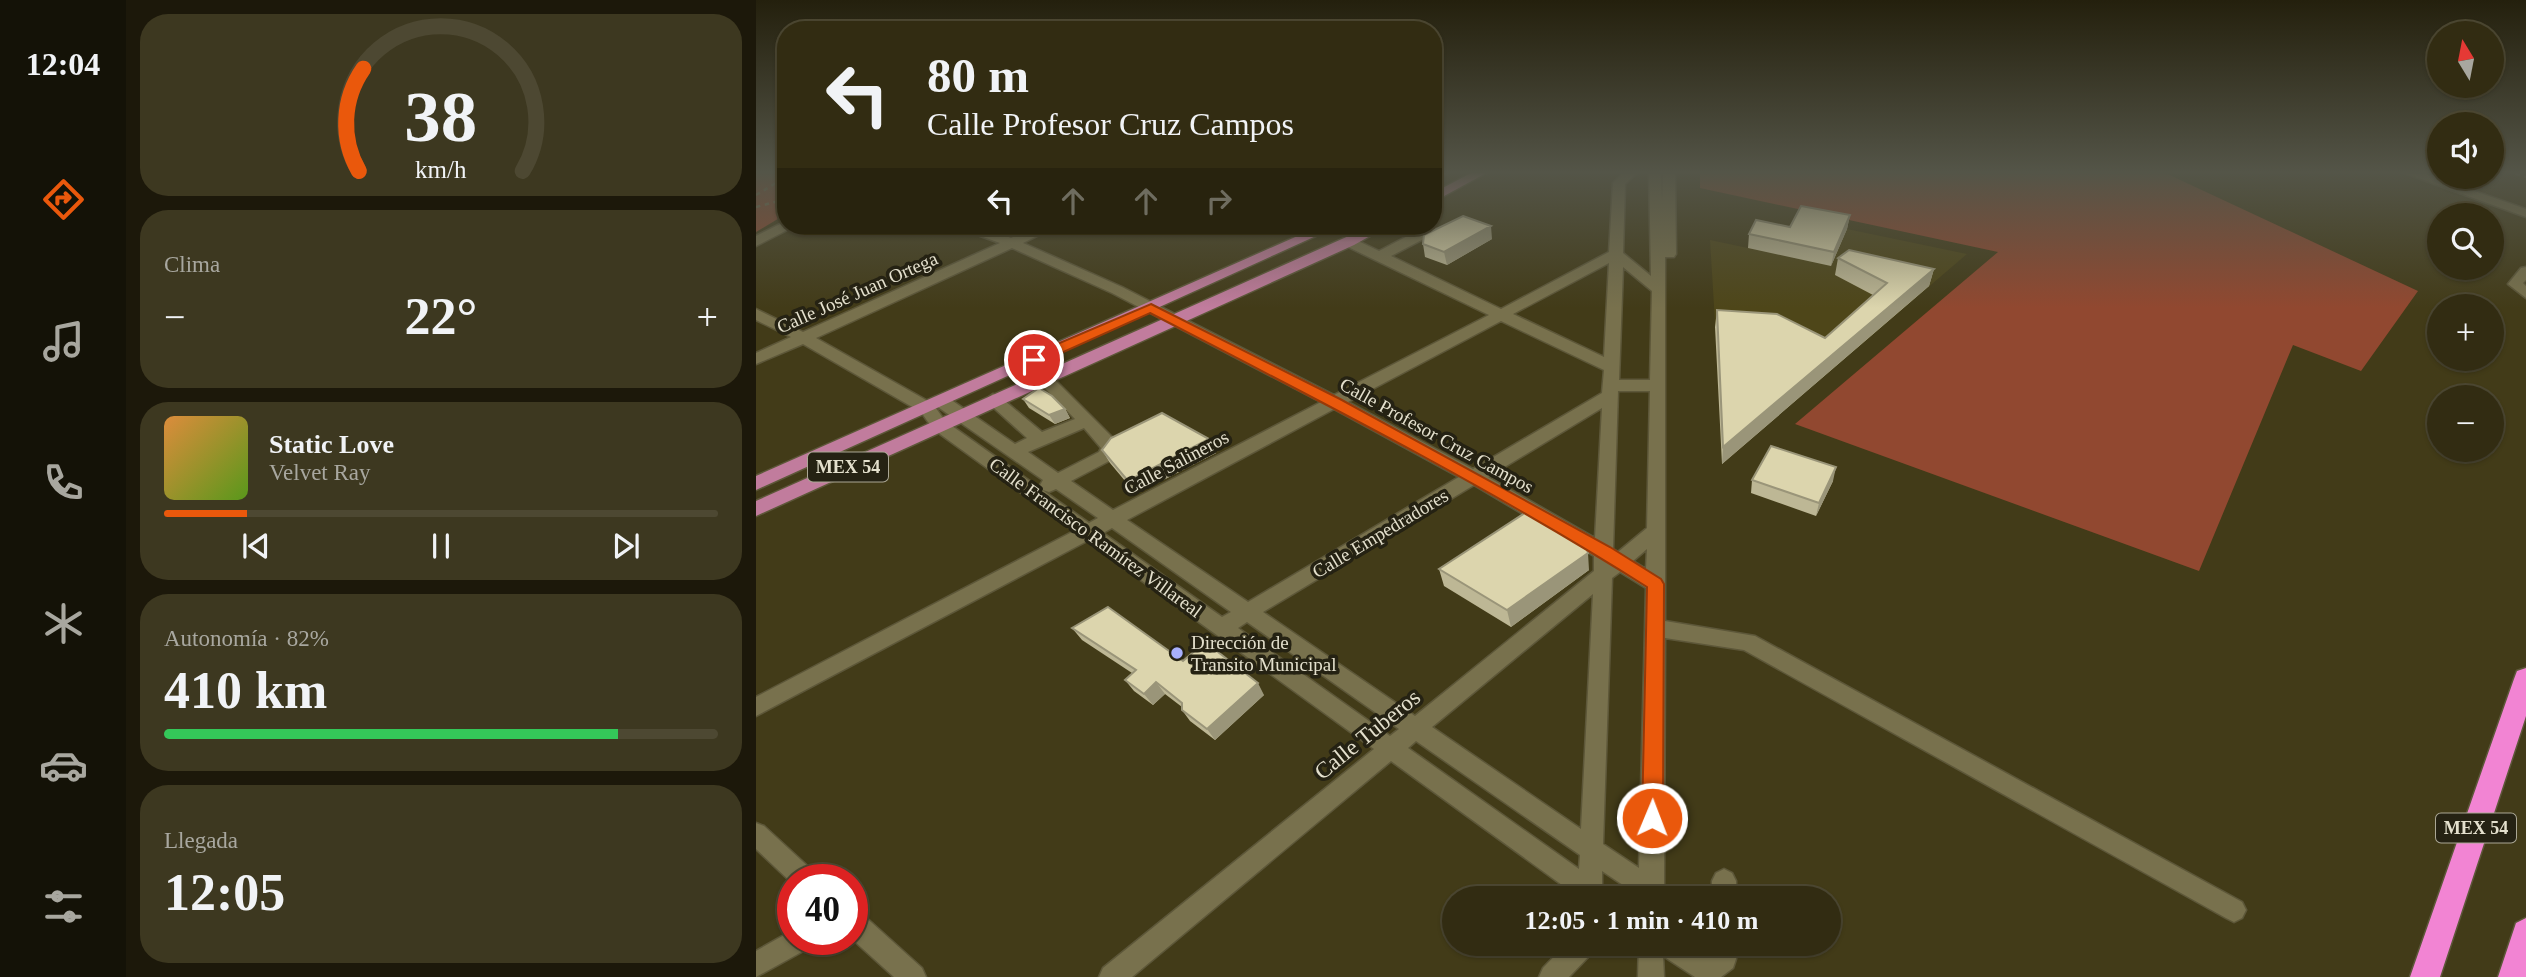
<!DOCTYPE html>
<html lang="es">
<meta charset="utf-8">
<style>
body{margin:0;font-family:"Times New Roman",serif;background:#3d3820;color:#f1f3f6;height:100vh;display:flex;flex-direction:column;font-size:26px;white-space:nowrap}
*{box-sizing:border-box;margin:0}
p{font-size:23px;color:#a8a79f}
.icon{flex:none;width:38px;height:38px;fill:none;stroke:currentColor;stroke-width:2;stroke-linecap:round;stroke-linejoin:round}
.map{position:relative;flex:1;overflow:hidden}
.panel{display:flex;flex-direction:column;gap:14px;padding:14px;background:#1c180a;width:630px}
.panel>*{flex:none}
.top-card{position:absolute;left:21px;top:21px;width:665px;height:214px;border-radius:28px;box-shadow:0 2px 5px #0004,0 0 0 2px #4d4832;background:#322c12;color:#f1f3f6;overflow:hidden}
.needle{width:46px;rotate:350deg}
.controls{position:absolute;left:1671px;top:21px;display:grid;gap:14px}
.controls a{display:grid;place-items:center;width:77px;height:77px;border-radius:50%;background:#322c12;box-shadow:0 2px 5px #0004,0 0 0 2px #4d4832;font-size:35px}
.speed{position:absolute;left:21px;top:864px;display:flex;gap:14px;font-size:35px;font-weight:700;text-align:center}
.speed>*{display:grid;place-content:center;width:91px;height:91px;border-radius:50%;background:#322c12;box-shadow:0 2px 5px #0004,0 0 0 2px #4d4832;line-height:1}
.speed .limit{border:10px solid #d22;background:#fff;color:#111}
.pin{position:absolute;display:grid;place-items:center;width:60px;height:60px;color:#fff;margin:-30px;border:4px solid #fff;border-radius:50%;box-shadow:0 2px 7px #0007}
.me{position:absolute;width:77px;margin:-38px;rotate:1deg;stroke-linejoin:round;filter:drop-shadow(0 0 5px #0008)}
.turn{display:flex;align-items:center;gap:24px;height:147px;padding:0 35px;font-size:32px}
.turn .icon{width:91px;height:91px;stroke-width:2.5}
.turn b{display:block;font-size:49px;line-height:60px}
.lanes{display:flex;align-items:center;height:66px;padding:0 35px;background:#0003;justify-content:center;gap:35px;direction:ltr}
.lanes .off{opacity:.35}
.big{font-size:52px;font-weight:700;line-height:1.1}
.panel .tile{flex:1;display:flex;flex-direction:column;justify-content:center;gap:10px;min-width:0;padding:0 24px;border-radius:28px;background:#3d3820}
.panel .dial{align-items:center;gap:0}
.dial svg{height:182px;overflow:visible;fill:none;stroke:#4d4832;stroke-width:7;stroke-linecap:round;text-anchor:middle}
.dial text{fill:#f1f3f6;stroke:none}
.song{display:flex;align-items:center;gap:21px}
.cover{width:84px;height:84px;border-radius:10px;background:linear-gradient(135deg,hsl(30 70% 55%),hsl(90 70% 35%))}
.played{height:7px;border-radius:4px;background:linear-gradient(90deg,#ea580c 15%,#4d4832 15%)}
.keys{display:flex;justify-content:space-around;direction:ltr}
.heat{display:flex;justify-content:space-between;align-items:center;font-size:38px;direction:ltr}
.charge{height:10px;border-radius:5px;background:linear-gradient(90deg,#34c759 82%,#4d4832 0)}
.trip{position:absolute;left:686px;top:886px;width:399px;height:70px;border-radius:35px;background:#322c12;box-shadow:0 2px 5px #0004,0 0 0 2px #4d4832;font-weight:700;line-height:70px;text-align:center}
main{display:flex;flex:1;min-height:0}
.dock{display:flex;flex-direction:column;width:126px;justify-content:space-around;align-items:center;background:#141207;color:#a8a79f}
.dock .icon{width:49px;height:49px}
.dock .on{color:#ea580c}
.dock b{font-size:32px;color:#f1f3f6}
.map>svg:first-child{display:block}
.built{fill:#4e4619}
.green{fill:#914830}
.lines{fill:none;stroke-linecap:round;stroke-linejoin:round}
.minor-casing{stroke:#5d5739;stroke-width:3}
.major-casing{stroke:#5d5739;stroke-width:3}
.highway-casing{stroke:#5d5739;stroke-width:3}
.path{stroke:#7b7558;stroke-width:2.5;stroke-dasharray:4.5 4.5;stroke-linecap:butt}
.minor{fill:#78714d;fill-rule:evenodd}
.major{fill:#c17c9d;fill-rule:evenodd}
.highway{fill:#f284d3;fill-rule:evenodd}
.wall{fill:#bdb795}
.shaded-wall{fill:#9a9579}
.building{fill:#dcd5ad;stroke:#9a9579;stroke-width:2}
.route{fill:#ea580c;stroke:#983908;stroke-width:2}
.poi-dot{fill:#a8b0fc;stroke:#252213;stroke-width:2.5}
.labels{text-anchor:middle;stroke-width:7;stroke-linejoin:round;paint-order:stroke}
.shield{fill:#252213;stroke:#aba795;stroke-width:2}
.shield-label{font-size:18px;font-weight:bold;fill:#e4e0cd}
.street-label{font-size:19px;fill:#e4e0cd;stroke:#252213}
.poi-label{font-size:19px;fill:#e4e0cd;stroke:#252213;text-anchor:start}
.near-street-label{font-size:23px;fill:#e4e0cd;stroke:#252213}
</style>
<main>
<nav class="dock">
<b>12:04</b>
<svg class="icon on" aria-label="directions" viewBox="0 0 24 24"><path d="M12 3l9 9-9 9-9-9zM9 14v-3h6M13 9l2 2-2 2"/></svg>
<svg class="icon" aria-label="music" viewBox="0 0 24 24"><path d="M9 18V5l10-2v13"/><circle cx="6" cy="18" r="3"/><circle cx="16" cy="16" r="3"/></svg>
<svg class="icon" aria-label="phone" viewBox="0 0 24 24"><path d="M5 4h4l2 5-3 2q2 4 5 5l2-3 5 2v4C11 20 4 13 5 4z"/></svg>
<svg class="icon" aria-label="climate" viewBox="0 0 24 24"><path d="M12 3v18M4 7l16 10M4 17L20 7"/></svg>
<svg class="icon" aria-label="car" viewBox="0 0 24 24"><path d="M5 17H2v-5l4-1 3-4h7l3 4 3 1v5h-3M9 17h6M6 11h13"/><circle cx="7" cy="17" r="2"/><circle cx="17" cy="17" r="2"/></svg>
<svg class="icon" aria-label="filters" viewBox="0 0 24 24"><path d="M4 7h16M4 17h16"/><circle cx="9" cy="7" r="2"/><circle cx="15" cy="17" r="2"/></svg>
</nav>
<section class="panel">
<div class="tile dial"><svg viewBox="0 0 100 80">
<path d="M14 69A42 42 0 1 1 86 69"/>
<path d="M14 69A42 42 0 0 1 16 24" stroke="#ea580c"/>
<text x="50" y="56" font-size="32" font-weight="700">38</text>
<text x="50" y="72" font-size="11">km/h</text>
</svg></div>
<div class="tile"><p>Clima</p>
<div class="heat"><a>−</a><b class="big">22°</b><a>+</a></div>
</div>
<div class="tile">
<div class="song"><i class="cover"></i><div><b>Static Love</b><p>Velvet Ray</p></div></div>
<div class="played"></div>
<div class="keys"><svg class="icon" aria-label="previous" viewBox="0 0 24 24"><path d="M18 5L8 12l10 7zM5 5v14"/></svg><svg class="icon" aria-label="pause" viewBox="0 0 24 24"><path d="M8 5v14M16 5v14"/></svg><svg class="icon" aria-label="next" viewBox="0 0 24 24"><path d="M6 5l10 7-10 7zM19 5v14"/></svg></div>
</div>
<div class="tile"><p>Autonomía · 82%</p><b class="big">410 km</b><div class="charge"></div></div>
<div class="tile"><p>Llegada</p><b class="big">12:05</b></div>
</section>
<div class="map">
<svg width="1770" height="977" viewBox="0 0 1770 977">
<rect width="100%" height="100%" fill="#423b18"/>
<path class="built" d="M1043,219L1211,254L1059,384L962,372L954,240L992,248L999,234L1032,241Z"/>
<path class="green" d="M0,171L30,172V214L0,232Z
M944,171H1405L1662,291L1605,371L1537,345L1443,571L1039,424L1242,252L944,188Z"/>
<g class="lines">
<defs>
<path id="minor" d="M869,171H883L869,184L867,253L895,276L893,171H905L906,200L907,171H919L920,254L918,257H909V621L999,636L1486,902L1490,910L1486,918L1478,922L1470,918L988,650L909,638L908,898H859L867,885L846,871V885L852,890L856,898H824L635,761L376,977H343L347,968L618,749L331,541L0,716V697L318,531L177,429L165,412L47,344L0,364V353L35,337L0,320V309L47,332L244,243L205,229L203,226H222L255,238L283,226H301L267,243L366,287L578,395L733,315L588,245V239H598L623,251L665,229L663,226H677L681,230L679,233L635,256L745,309L853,252L857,183ZM256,248L356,293L565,402L357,510L315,481L355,460L362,448L359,440L293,374H281L279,378L319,419L286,432L243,396L237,394L229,400L271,438L259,444L191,397H179L177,401L179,405L287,480L284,485L287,490L293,492L300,489L342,518L333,523L189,421L177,404L60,338ZM853,263L848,357L757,314ZM867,267L896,291L894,380H863ZM745,321L848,370L846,393L717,469L592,402ZM862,391H894L891,528L862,552L857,549ZM846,408L839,538L732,477ZM578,409L703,477L492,602L371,520ZM328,428L345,448L343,452L302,473L272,452ZM718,485L838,556V571L659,716L507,612ZM356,528L475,612L466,617L347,533ZM891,549L890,569L877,561ZM864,572L890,588L883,868L847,844L856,578ZM837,594L825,829L676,727ZM491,622L643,729L634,736L482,628ZM660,741L824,855L823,869L652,748Z
M1643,171H1661L1770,209V217Z
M30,221V226H36L35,228L0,246V236Z
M1770,267V280L1767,283L1770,286V298L1752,284L1765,268Z
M0,823L8,826L58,872L62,880H37V884L0,849Z
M968,869L976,873L980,881V898H956V881L960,873Z
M96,910L105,913L166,968L170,977H138L96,939Z
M37,930V940H54L51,949L0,977V951Z
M811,943H840L837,952L813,977H783L787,968Z
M883,943H931L951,956L956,953V943H980V959L977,968L965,977H939L907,956L908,977H882Z"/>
<path id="major" d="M695,171L677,181V172Z
M719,171H734L677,202V193Z
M564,226H582L0,490V476Z
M615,226H632L598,245L0,516V501Z"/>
<path id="highway" d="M1770,668V716L1684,977H1654L1758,679L1761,671Z
M1770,918V977H1742L1760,923Z"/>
</defs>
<use href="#minor" class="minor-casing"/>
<use href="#major" class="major-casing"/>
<use href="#highway" class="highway-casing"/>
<path class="path" d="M1751,171L1770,177
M0,195L30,177
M0,207L30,199"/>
<use href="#minor" class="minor"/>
<use href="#major" class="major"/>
<use href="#highway" class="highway"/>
</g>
<path class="wall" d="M1094,215L1091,229L1075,266L992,248L993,234Z
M736,239L691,265L669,257L667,244Z
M1082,258L1178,269L1173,286L966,464L959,327L961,310L1069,338L1117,295L1079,275Z
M267,399L309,409L314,418L299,424L273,408Z
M346,450L460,453L380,494L354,463Z
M996,480L1077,481L1060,516L995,493Z
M683,569L833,570L755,627L688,586Z
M316,628L427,661L508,695L459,740L434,721L426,710V707L409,694L397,705L378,691L369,680L376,673L326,640Z"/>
<path class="shaded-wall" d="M1094,215L1091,229L1075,266L1078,252Z
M735,226L736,239L691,265L688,252Z
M1178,269L1173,286L966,464L967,447Z
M309,409L314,418L299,424L293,415Z
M453,439L460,453L380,494L372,481Z
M1080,467L1077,481L1060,516L1063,503Z
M832,553L833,570L755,627L751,610Z
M400,682L409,694L397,705L388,694Z
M502,683L508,695L459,740L451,729Z"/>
<path class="building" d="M1045,206L1094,215L1078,252L993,234L1000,220L1034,227Z
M707,216L735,226L688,252L667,244L668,235Z
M1093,250L1178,269L967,447L961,310L1021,314L1069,338L1131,283L1082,258Z
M283,388L296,396L309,409L293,415L267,399Z
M406,413L453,439L372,481L346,450L355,438Z
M1015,446L1080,467L1063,503L996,480Z
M778,507L826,535L832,553L751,610L683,569Z
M352,607L427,661L449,642L502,683L451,729L426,710V703L400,682L388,694L369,680L380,670L316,628Z"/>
<linearGradient id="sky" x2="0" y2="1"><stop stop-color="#24200d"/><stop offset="0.56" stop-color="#545548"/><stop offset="1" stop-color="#545548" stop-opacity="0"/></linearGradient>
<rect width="1770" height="308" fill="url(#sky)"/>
<path class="route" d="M395,304L584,399L854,547L905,579L908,584L907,818L904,825L896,828L889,825L886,818L891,587C731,486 562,400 394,313L283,363H273L271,360L273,356Z"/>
<circle class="poi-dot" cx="421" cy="653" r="7"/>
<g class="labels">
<g class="shield">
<rect x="52" y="452.5" width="80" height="29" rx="5"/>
<rect x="1680" y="813.5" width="80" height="29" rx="5"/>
</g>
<g class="shield-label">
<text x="92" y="473">MEX 54</text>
<text x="1720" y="834">MEX 54</text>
</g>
<g class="street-label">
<text transform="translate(101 292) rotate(-24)" y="7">Calle José Juan Ortega</text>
<text transform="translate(681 435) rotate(29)" y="7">Calle Profesor Cruz Campos</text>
<text transform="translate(420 462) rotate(-28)" y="7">Calle Salineros</text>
<text transform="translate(624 533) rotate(-31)" y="7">Calle Empedradores</text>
<text transform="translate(340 537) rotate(36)" y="7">Calle Francisco Ramírez Villareal</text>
</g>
<g class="poi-label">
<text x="435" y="649">Dirección de<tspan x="435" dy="22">Transito Municipal</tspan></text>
</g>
<g class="near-street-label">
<text transform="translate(611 734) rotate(-39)" y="8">Calle Tuberos</text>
</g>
</g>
</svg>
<div class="controls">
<a><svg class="needle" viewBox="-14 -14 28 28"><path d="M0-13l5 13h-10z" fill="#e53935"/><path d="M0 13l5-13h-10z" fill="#a8a79f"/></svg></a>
<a><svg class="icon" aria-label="sound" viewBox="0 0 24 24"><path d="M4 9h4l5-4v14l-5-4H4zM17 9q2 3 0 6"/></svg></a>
<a><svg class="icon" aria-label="search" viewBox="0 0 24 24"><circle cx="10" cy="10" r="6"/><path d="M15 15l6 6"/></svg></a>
<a>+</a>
<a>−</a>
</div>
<div class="speed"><div class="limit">40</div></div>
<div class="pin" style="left:278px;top:360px;background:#d93025"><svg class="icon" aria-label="arrive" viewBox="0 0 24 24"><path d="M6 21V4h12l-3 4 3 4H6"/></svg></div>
<svg class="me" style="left:896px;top:818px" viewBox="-20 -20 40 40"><circle r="17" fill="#ea580c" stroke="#fff" stroke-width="3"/><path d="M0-11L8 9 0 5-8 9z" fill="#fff"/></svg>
<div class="trip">12:05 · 1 min · 410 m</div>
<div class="top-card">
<div class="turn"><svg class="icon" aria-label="left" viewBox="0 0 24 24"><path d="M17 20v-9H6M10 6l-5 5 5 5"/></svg><div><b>80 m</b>Calle Profesor Cruz Campos</div></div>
<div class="lanes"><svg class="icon" aria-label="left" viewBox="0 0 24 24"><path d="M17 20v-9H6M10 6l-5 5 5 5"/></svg><svg class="icon off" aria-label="ahead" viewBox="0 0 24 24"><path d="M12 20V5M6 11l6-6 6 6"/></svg><svg class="icon off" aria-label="ahead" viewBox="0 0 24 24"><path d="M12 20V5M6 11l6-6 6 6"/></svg><svg class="icon off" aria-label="right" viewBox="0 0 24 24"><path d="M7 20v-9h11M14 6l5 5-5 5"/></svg></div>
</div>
</div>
</main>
